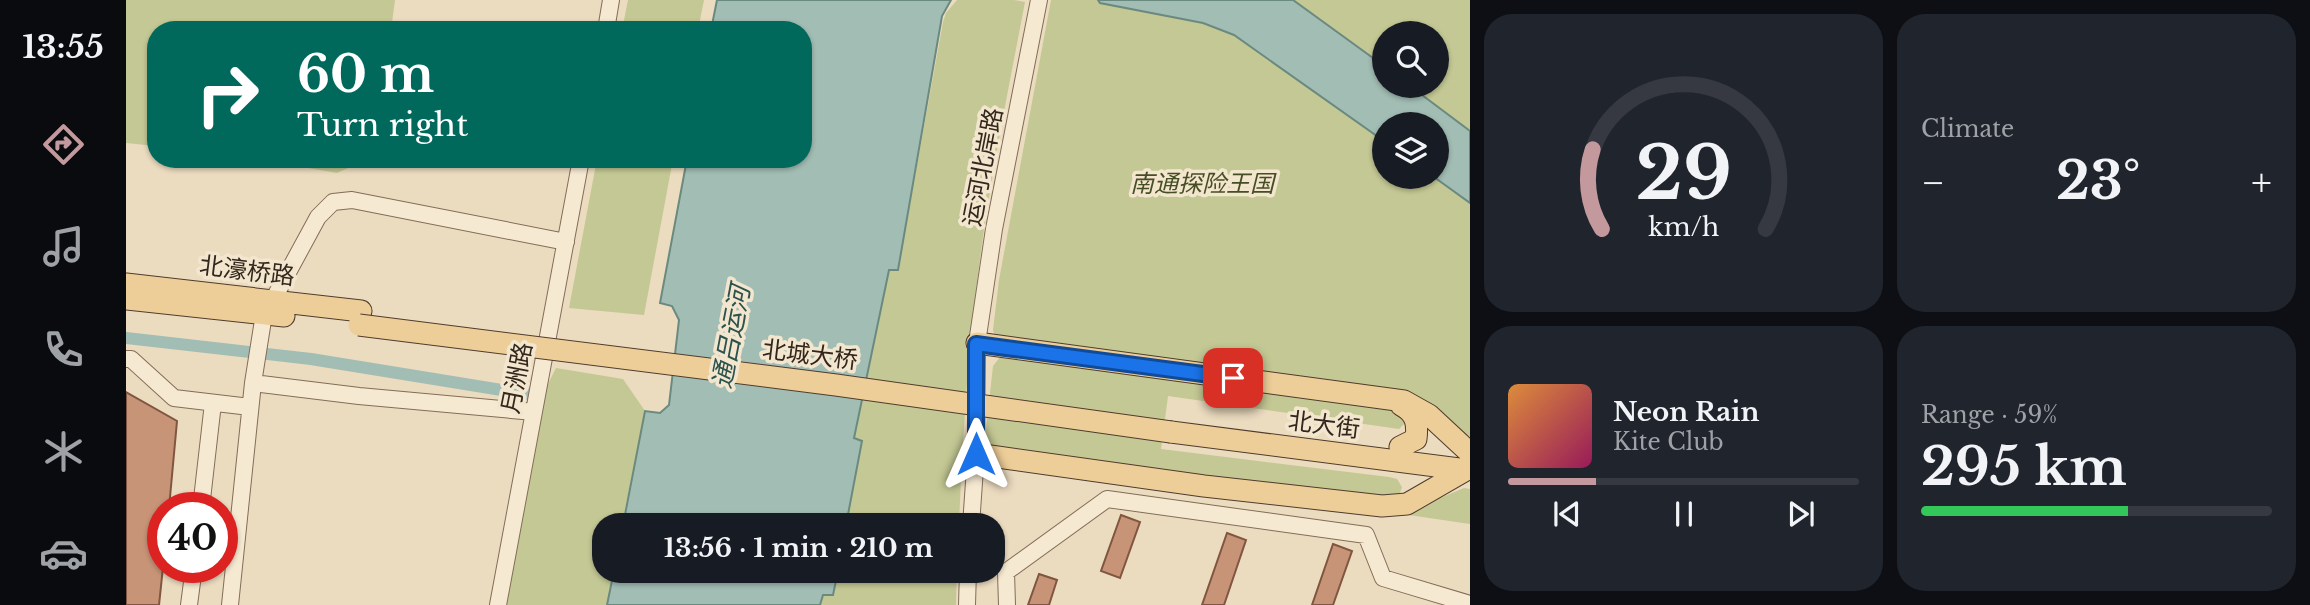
<!DOCTYPE html>
<meta charset="utf-8">
<style>
body{margin:0;font-family:"Libre Baskerville","Noto Sans SC",serif;background:#20242c;color:#f1f3f6;height:100vh;display:flex;flex-direction:column;font-size:26px;white-space:nowrap}
*{box-sizing:border-box;margin:0}
p{font-size:23px;color:#9ea1a6}
.icon{flex:none;width:38px;height:38px;fill:none;stroke:currentColor;stroke-width:2;stroke-linecap:round;stroke-linejoin:round}
.map{position:relative;flex:1;overflow:hidden}
.drawer{display:flex;flex-direction:column;gap:14px;padding:14px;background:#0d0f14;width:840px}
.drawer>*{flex:none}
.guide{position:absolute;left:21px;top:21px;width:665px;height:147px;border-radius:28px;box-shadow:0 2px 5px #0004;background:#00695c;color:#fff;overflow:hidden}
.fabs{position:absolute;left:1246px;top:21px;display:grid;gap:14px}
.fabs a{display:grid;place-items:center;width:77px;height:77px;border-radius:50%;background:#171b24;box-shadow:0 2px 5px #0004;font-size:35px}
.speed{position:absolute;left:21px;top:492px;display:flex;gap:14px;font-size:35px;font-weight:700;text-align:center}
.speed>*{display:grid;place-content:center;width:91px;height:91px;border-radius:50%;background:#171b24;box-shadow:0 2px 5px #0004;line-height:1}
.speed .limit{border:10px solid #d22;background:#fff;color:#111}
.pin{position:absolute;display:grid;place-items:center;width:60px;height:60px;color:#fff;margin:-30px;border-radius:14px;box-shadow:0 4px 10px #0006}
.me{position:absolute;width:77px;margin:-38px;rotate:0deg;stroke-linejoin:round;filter:drop-shadow(0 0 5px #0008)}
.turn{display:flex;align-items:center;gap:24px;height:147px;padding:0 35px;font-size:32px}
.turn .icon{width:91px;height:91px;stroke-width:2.5}
.turn b{display:block;font-size:49px;line-height:60px}
.big{font-size:52px;font-weight:700;line-height:1.1}
.drawer .card{flex:1;display:flex;flex-direction:column;justify-content:center;gap:10px;min-width:0;padding:0 24px;border-radius:28px;background:#20242c}
.drawer .dial{align-items:center;gap:0}
.dial svg{height:182px;overflow:visible;fill:none;stroke:#363941;stroke-width:7;stroke-linecap:round;text-anchor:middle}
.dial text{fill:#f1f3f6;stroke:none}
.song{display:flex;align-items:center;gap:21px}
.cover{width:84px;height:84px;border-radius:10px;background:linear-gradient(135deg,hsl(30 70% 55%),hsl(330 70% 35%))}
.played{height:7px;border-radius:4px;background:linear-gradient(90deg,#c4999e 25%,#363941 25%)}
.keys{display:flex;justify-content:space-around;direction:ltr}
.heat{display:flex;justify-content:space-between;align-items:center;font-size:38px;direction:ltr}
.charge{height:10px;border-radius:5px;background:linear-gradient(90deg,#34c759 59%,#363941 0)}
.drawer .tiles{flex:1;display:grid;gap:14px;grid-template-columns:repeat(2,1fr)}
.trip{position:absolute;left:466px;top:513px;width:413px;height:70px;border-radius:28px;background:#171b24;box-shadow:0 2px 5px #0004;font-weight:700;line-height:70px;text-align:center}
main{display:flex;flex:1;min-height:0}
.tabs{display:flex;flex-direction:column;width:126px;justify-content:space-around;align-items:center;background:#090b0e;color:#9ea1a6}
.tabs .icon{width:49px;height:49px}
.tabs .on{color:#c4999e}
.tabs b{font-size:32px;color:#f1f3f6}
.map>svg:first-child{display:block}
.green{fill:#c4c894;fill-rule:evenodd}
.water{fill:#a2bdb4;stroke:#6a8a80;stroke-width:2}
.lines{fill:none;stroke-linecap:round;stroke-linejoin:round}
.canal{stroke:#a2bdb4;stroke-width:12}
.building{fill:#c79477;stroke:#805640;stroke-width:2}
.minor-casing{stroke:#826d59;stroke-width:18}
.major-casing{stroke:#503b2d;stroke-width:23}
.minor{stroke:#f6e9d2;stroke-width:16}
.major{stroke:#edce98;stroke-width:21}
.major-bridge-casing{stroke:#503b2d;stroke-width:23;stroke-linecap:butt}
.major-bridge{stroke:#edce98;stroke-width:21}
.route-casing{stroke:#114b97;stroke-width:18}
.route{stroke:#1a73e8;stroke-width:12}
.labels{text-anchor:middle;stroke-width:7;stroke-linejoin:round;paint-order:stroke}
.street-label{font-size:24px;fill:#33261c;stroke:#f3e6ce}
.park-label{font-size:24px;font-style:italic;fill:#464e24;stroke:#f3e6ce}
.water-label{font-size:26px;font-style:italic;fill:#2c524d;stroke:#f3e6ce}
</style>
<main>
<nav class="tabs">
<b>13:55</b>
<svg class="icon on" aria-label="directions" viewBox="0 0 24 24"><path d="M12 3l9 9-9 9-9-9zM9 14v-3h6M13 9l2 2-2 2"/></svg>
<svg class="icon" aria-label="music" viewBox="0 0 24 24"><path d="M9 18V5l10-2v13"/><circle cx="6" cy="18" r="3"/><circle cx="16" cy="16" r="3"/></svg>
<svg class="icon" aria-label="phone" viewBox="0 0 24 24"><path d="M5 4h4l2 5-3 2q2 4 5 5l2-3 5 2v4C11 20 4 13 5 4z"/></svg>
<svg class="icon" aria-label="climate" viewBox="0 0 24 24"><path d="M12 3v18M4 7l16 10M4 17L20 7"/></svg>
<svg class="icon" aria-label="car" viewBox="0 0 24 24"><path d="M5 17H2v-5l4-1 3-4h7l3 4 3 1v5h-3M9 17h6M6 11h13"/><circle cx="7" cy="17" r="2"/><circle cx="17" cy="17" r="2"/></svg>
</nav>
<div class="map">
<svg width="1344" height="605" viewBox="0 0 1344 605">
<rect width="100%" height="100%" fill="#ebdbbf"/>
<path class="green" d="M0,0H269L265,30H30V146L0,143Z
M502,0H578L572,30H496Z
M831,0H888L899,2C885,76 870,149 859,223C844,323 837,424 833,525H720L736,441L728,439L763,270H772L817,22L820,13Z
M925,0H1344V436L1335,434L1301,406L870,339L867,330L873,280ZM1258,33H1311V86H1258ZM1258,124H1311V177H1258Z
M131,159H242L211,173Z
M471,159H547L518,315L443,308Z
M874,357L1266,407L1278,416L1279,423L1273,429L1042,396L1035,449L1263,477L1271,479L1276,487L1274,493L1264,500L868,449L859,439L867,366Z
M430,368L497,379L519,411L496,525H478V570L487,571L481,605H372L408,412Z
M1338,488L1344,489V524L1276,514Z
M712,571H831L830,605H694L697,594L707,595Z"/>
<path class="water" d="M591,0H825L816,16L772,270H763L728,438L736,441L720,525H497L519,411L534,413L543,405L553,320L546,306L534,303L561,159H677V30H585Z
M972,0H1167L1258,66V86H1284L1344,131V203L1308,177H1311V124H1258V141L1108,35L1077,23L974,3Z
M488,571V570L712,571L707,595H697L694,605H481Z"/>
<g class="lines">
<path class="canal" d="M0,338L185,359L400,394"/>
</g>
<path class="building" d="M0,392L51,421L43,508H37V567L33,605H0Z
M995,515L1014,522L994,578L975,571Z
M1101,533L1120,540L1098,605H1076Z
M1207,544L1226,551L1207,605H1186Z
M913,574L931,580L923,605H902Z"/>
<g class="lines">
<defs>
<path id="minor" d="M480,30L485,0
M147,300L192,217L207,202L226,200L440,242
M0,359H5L48,398L124,407
M127,383L233,396L408,412
M75,508L87,403
M845,525L850,454L851,343L868,229L913,0
M63,605L68,567
M104,605L127,383L138,314
M372,605L455,159
M841,605L842,570
M881,605L880,572L981,499L1240,535L1257,578L1344,604"/>
<path id="major" d="M0,284L235,311
M0,299L158,316
M851,343L1278,401L1303,415L1344,453
M1045,432L1341,470
M1274,447L1290,439C1292,423 1290,413 1275,405
M850,454L1078,486L1256,506L1281,504L1340,470"/>
</defs>
<use href="#minor" class="minor-casing"/>
<use href="#major" class="major-casing"/>
<use href="#minor" class="minor"/>
<use href="#major" class="major"/>
<defs>
<path id="major-bridge" d="M233,325L710,385L1045,432"/>
</defs>
<use href="#major-bridge" class="major-bridge-casing"/>
<use href="#major-bridge" class="major-bridge"/>
</g>
<g class="lines">
<defs>
<path id="route" d="M850,454V344L1107,378"/>
</defs>
<use href="#route" class="route-casing"/>
<use href="#route" class="route"/>
</g>
<g class="labels">
<g class="street-label">
<text transform="translate(857 167) rotate(-79)" y="8">运河北岸路</text>
<text transform="translate(121 271) rotate(7)" y="8">北濠桥路</text>
<text transform="translate(684 355) rotate(7)" y="8">北城大桥</text>
<text transform="translate(391 378) rotate(-79)" y="8">月洲路</text>
<text transform="translate(1198 425) rotate(7)" y="8">北大街</text>
</g>
<g class="park-label">
<text x="1076" y="192">南通探险王国</text>
</g>
<g class="water-label">
<text transform="translate(605 337) rotate(-79)" y="9">通吕运河</text>
</g>
</g>
</svg>
<div class="fabs">
<a><svg class="icon" aria-label="search" viewBox="0 0 24 24"><circle cx="10" cy="10" r="6"/><path d="M15 15l6 6"/></svg></a>
<a><svg class="icon" aria-label="layers" viewBox="0 0 24 24"><path d="M12 4l9 5-9 5-9-5zM3 14l9 5 9-5"/></svg></a>
</div>
<div class="speed"><div class="limit">40</div></div>
<div class="pin" style="left:1107px;top:378px;background:#d93025"><svg class="icon" aria-label="arrive" viewBox="0 0 24 24"><path d="M6 21V4h12l-3 4 3 4H6"/></svg></div>
<svg class="me" style="left:850px;top:454px" viewBox="-20 -20 40 40"><path d="M0-17L14 15 0 8-14 15z" fill="#1a73e8" stroke="#fff" stroke-width="4"/></svg>
<div class="trip">13:56 · 1 min · 210 m</div>
<div class="guide">
<div class="turn"><svg class="icon" aria-label="right" viewBox="0 0 24 24"><path d="M7 20v-9h11M14 6l5 5-5 5"/></svg><div><b>60 m</b>Turn right</div></div>
</div>
</div>
<section class="drawer">
<div class="tiles">
<div class="card dial"><svg viewBox="0 0 100 80">
<path d="M14 69A42 42 0 1 1 86 69"/>
<path d="M14 69A42 42 0 0 1 10 34" stroke="#c4999e"/>
<text x="50" y="56" font-size="32" font-weight="700">29</text>
<text x="50" y="72" font-size="11">km/h</text>
</svg></div>
<div class="card"><p>Climate</p>
<div class="heat"><a>−</a><b class="big">23°</b><a>+</a></div>
</div>
<div class="card">
<div class="song"><i class="cover"></i><div><b>Neon Rain</b><p>Kite Club</p></div></div>
<div class="played"></div>
<div class="keys"><svg class="icon" aria-label="previous" viewBox="0 0 24 24"><path d="M18 5L8 12l10 7zM5 5v14"/></svg><svg class="icon" aria-label="pause" viewBox="0 0 24 24"><path d="M8 5v14M16 5v14"/></svg><svg class="icon" aria-label="next" viewBox="0 0 24 24"><path d="M6 5l10 7-10 7zM19 5v14"/></svg></div>
</div>
<div class="card"><p>Range · 59%</p><b class="big">295 km</b><div class="charge"></div></div>
</div>
</section>
</main>
